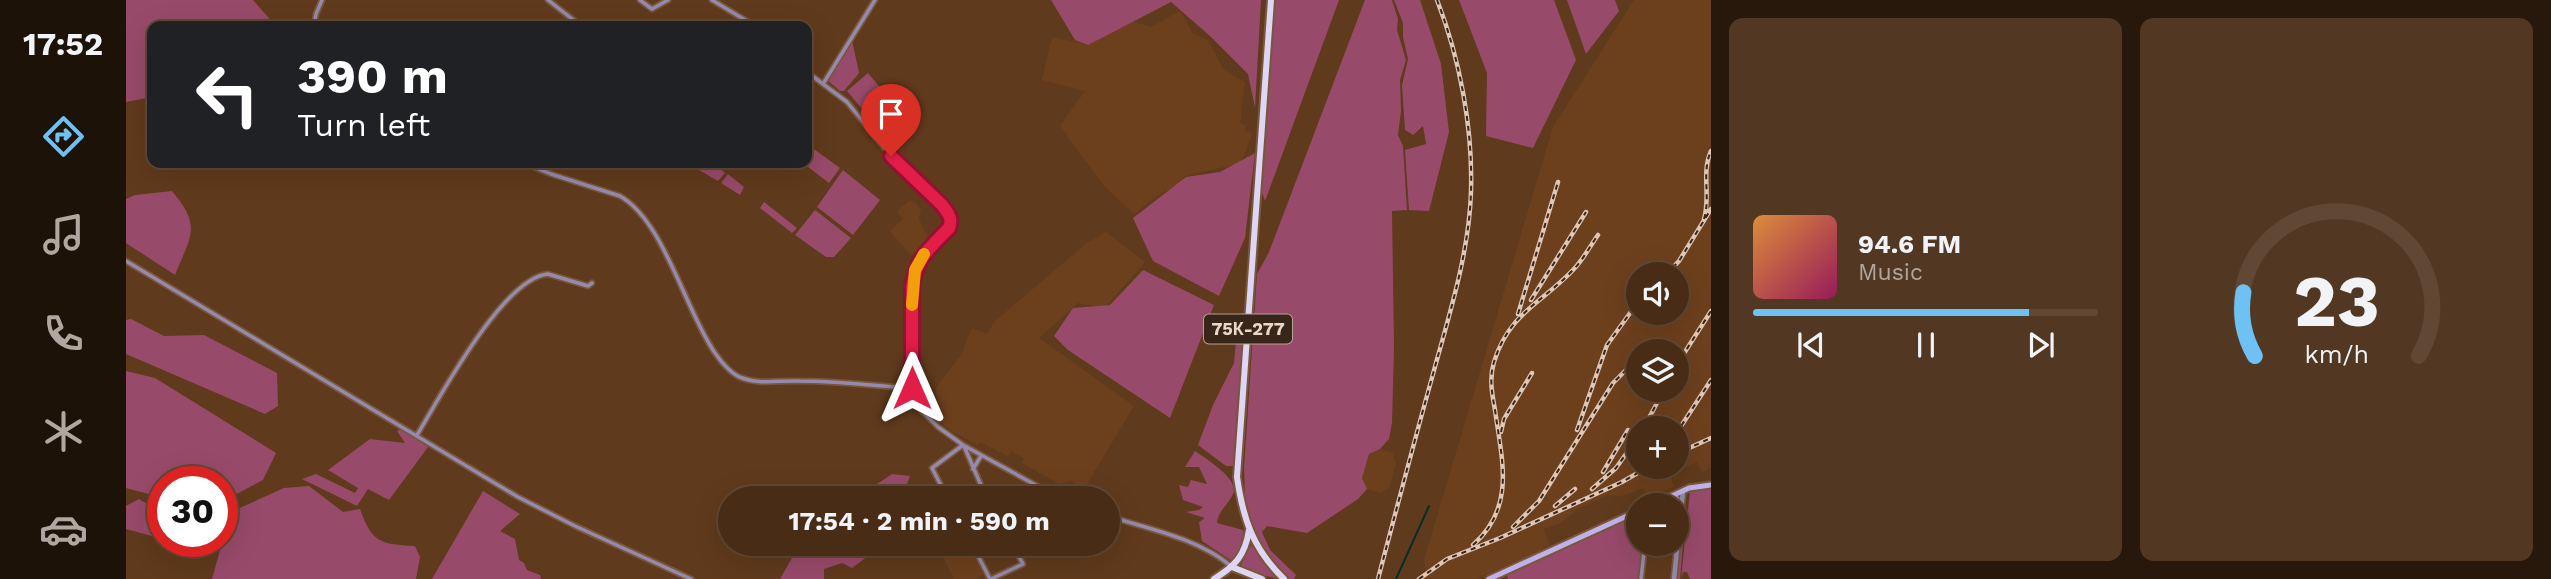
<!DOCTYPE html>
<meta charset="utf-8">
<style>
body{margin:0;font-family:"Work Sans",sans-serif;background:#523822;color:#f1f3f6;height:100vh;display:flex;flex-direction:column;font-size:26px;white-space:nowrap}
*{box-sizing:border-box;margin:0}
p{font-size:23px;color:#b1a7a0}
.icon{flex:none;width:38px;height:38px;fill:none;stroke:currentColor;stroke-width:2;stroke-linecap:round;stroke-linejoin:round}
.map{position:relative;flex:1;overflow:hidden}
.details{display:flex;flex-direction:column;gap:18px;padding:18px;background:#28180c;width:840px}
.details>*{flex:none}
.hud{position:absolute;left:21px;top:21px;width:665px;height:147px;border-radius:14px;box-shadow:0 7px 28px #0002,0 0 0 2px #604834;background:#202124;color:#fff;overflow:hidden}
.buttons{position:absolute;left:1500px;top:262px;display:grid;gap:14px}
.buttons a{display:grid;place-items:center;width:63px;height:63px;border-radius:50%;background:#482c15;box-shadow:0 7px 28px #0002,0 0 0 2px #604834;font-size:35px}
.speed{position:absolute;left:21px;top:466px;display:flex;gap:14px;font-size:35px;font-weight:700;text-align:center}
.speed>*{display:grid;place-content:center;width:91px;height:91px;border-radius:50%;background:#482c15;box-shadow:0 7px 28px #0002,0 0 0 2px #604834;line-height:1}
.speed .limit{border:10px solid #d22;background:#fff;color:#111}
.pin{position:absolute;display:grid;place-items:center;width:60px;height:60px;color:#fff;margin:-72px -30px;border-radius:50% 50% 50% 0;rotate:-45deg;box-shadow:0 0 7px #0007}
.pin .icon{rotate:45deg}
.me{position:absolute;width:77px;margin:-38px;rotate:0deg;stroke-linejoin:round;filter:drop-shadow(0 0 5px #0008)}
.turn{display:flex;align-items:center;gap:24px;height:147px;padding:0 35px;font-size:32px}
.turn .icon{width:91px;height:91px;stroke-width:2.5}
.turn b{display:block;font-size:49px;line-height:60px}
.details .tile{flex:1;display:flex;flex-direction:column;justify-content:center;gap:10px;min-width:0;padding:0 24px;border-radius:14px;background:#523822}
.details .dial{align-items:center;gap:0}
.dial svg{height:182px;overflow:visible;fill:none;stroke:#604834;stroke-width:7;stroke-linecap:round;text-anchor:middle}
.dial text{fill:#f1f3f6;stroke:none}
.song{display:flex;align-items:center;gap:21px}
.cover{width:84px;height:84px;border-radius:10px;background:linear-gradient(135deg,hsl(30 70% 55%),hsl(330 70% 35%))}
.played{height:7px;border-radius:4px;background:linear-gradient(90deg,#6ec2f3 80%,#604834 80%)}
.keys{display:flex;justify-content:space-around;direction:ltr}
.details .tiles{flex:1;display:grid;gap:18px;grid-template-columns:repeat(2,1fr)}
.trip{position:absolute;left:592px;top:486px;width:402px;height:70px;border-radius:35px;background:#482c15;box-shadow:0 7px 28px #0002,0 0 0 2px #604834;font-weight:700;line-height:70px;text-align:center}
main{display:flex;flex:1;min-height:0}
.dock{display:flex;flex-direction:column;width:126px;justify-content:space-around;align-items:center;background:#1d1208;color:#b1a7a0}
.dock .icon{width:49px;height:49px}
.dock .on{color:#6ec2f3}
.dock b{font-size:32px;color:#f1f3f6}
.map>svg:first-child{display:block}
.built{fill:#6d401d;fill-rule:evenodd}
.green{fill:#984a6a}
.lines{fill:none;stroke-linecap:round;stroke-linejoin:round}
.stream{stroke:#042f27;stroke-width:2}
.minor-casing{stroke:#7a563b;stroke-width:7}
.tertiary-casing{stroke:#7a563b;stroke-width:8}
.secondary-casing{stroke:#7a563b;stroke-width:9}
.primary-casing{stroke:#7a563b;stroke-width:10}
.minor{stroke:#938aae;stroke-width:3.5}
.tertiary{stroke:#938aae;stroke-width:4.5}
.secondary{stroke:#bfb1ea;stroke-width:5}
.primary{stroke:#ddd6f4;stroke-width:6}
.rail-casing{stroke:#dfc6b5;stroke-width:4.5}
.rail{stroke:#38261a;stroke-width:2;stroke-dasharray:5;stroke-linecap:butt}
.route-casing{stroke:#92132f;stroke-width:18}
.route{stroke:#e11d48;stroke-width:12}
.slow{stroke:#f59e0b;stroke-width:12}
.labels{text-anchor:middle;stroke-width:7;stroke-linejoin:round;paint-order:stroke}
.shield{fill:#38261a;stroke:#b7a192;stroke-width:2}
.shield-label{font-size:18px;font-weight:bold;fill:#eed6c6}
</style>
<main>
<nav class="dock">
<b>17:52</b>
<svg class="icon on" aria-label="directions" viewBox="0 0 24 24"><path d="M12 3l9 9-9 9-9-9zM9 14v-3h6M13 9l2 2-2 2"/></svg>
<svg class="icon" aria-label="music" viewBox="0 0 24 24"><path d="M9 18V5l10-2v13"/><circle cx="6" cy="18" r="3"/><circle cx="16" cy="16" r="3"/></svg>
<svg class="icon" aria-label="phone" viewBox="0 0 24 24"><path d="M5 4h4l2 5-3 2q2 4 5 5l2-3 5 2v4C11 20 4 13 5 4z"/></svg>
<svg class="icon" aria-label="climate" viewBox="0 0 24 24"><path d="M12 3v18M4 7l16 10M4 17L20 7"/></svg>
<svg class="icon" aria-label="car" viewBox="0 0 24 24"><path d="M5 17H2v-5l4-1 3-4h7l3 4 3 1v5h-3M9 17h6M6 11h13"/><circle cx="7" cy="17" r="2"/><circle cx="17" cy="17" r="2"/></svg>
</nav>
<div class="map">
<svg width="1585" height="579" viewBox="0 0 1585 579">
<rect width="100%" height="100%" fill="#603a1c"/>
<path class="built" d="M1508,0H1585V468L1576,472L1571,462L1548,472L1545,478L1548,486L1523,498L1517,488L1497,496L1481,495L1452,509L1433,524L1417,529L1424,545L1415,549V551L1350,579H1297L1301,575L1298,560L1427,127ZM1512,275H1550V313H1512ZM1512,352H1550V390H1512ZM1512,429H1550V467H1512Z
M1054,11L1067,34L1082,40L1097,69L1119,82L1114,123L1120,126L1119,130L1126,134L1115,163L1059,176L1049,187L1032,195L1008,214L979,187L934,126L959,91L916,80L926,37L962,45L1005,21L1025,27Z
M783,201H788L795,209L793,219L803,240L785,256L764,231L777,219L771,211Z
M980,232L1019,262L979,308L952,303L913,338L1008,406L958,489L945,481L933,484L896,463L898,458L885,451L882,456L854,442L852,445L825,431L816,423L809,389L835,355L846,328L861,334L869,321L961,243Z
M1254,449L1267,453L1270,464L1263,488L1254,493L1241,489L1236,478L1243,454Z
M825,544H856V550L848,554L857,575L849,579H828L813,549Z"/>
<path class="green" d="M0,0H127L150,26H26V97L0,102Z
M925,0H1135L1129,108L1122,74L1084,36L1045,2L962,45L949,40Z
M1148,0H1213L1139,201L1135,190Z
M1239,0H1266L1272,19L1271,30L1280,60L1274,80L1275,111L1272,135L1277,146L1281,210L1266,211L1268,347L1266,423L1263,439L1254,449L1243,454L1236,478L1241,489L1232,499L1181,533L1141,526L1136,532L1144,550L1170,575L1168,579H1162C1148,564 1129,545 1123,524C1118,507 1119,486 1118,468L1131,274L1143,252Z
M1268,0H1294L1315,64L1323,132L1303,211L1283,210L1279,150L1300,144L1297,126L1287,135L1279,130L1276,85L1282,59L1277,37V23Z
M1333,0H1428L1450,60L1407,148L1360,136L1361,73Z
M1441,0H1489L1493,11L1460,54Z
M726,40L733,73L718,91H714L702,81Z
M742,73L788,128L767,146L721,91Z
M681,144L714,168L703,183L677,163H681Z
M1129,153L1119,238L1093,296L1027,261L1007,218L1060,177L1094,172Z
M561,163H587L599,173L592,181Z
M717,170L754,200L727,235L691,207Z
M602,174L618,187L614,195L595,183Z
M46,191C76,227 65,235 49,275L0,243V199L9,195Z
M638,202L671,228L666,233L634,208Z
M689,210L725,238L708,257H700L669,235Z
M1017,270L1088,305L1044,418L942,350L928,336L947,308L984,305Z
M5,319L38,336L78,335L151,373L152,406L139,414L0,354V320Z
M1112,321L1118,323L1107,466H1100L1072,445L1087,405L1108,363Z
M0,371L29,378L150,453L137,480L105,497L96,499V481H37V498L0,488Z
M275,429L302,447L263,500L242,489L231,506L176,479L190,474L229,493L232,488L202,470L244,439L279,443L271,431Z
M1069,451C1080,459 1114,479 1107,494C1102,505 1092,511 1091,523L1117,530L1118,544L1106,561L1076,541L1073,522L1079,518L1060,512L1073,510L1077,507L1057,500L1053,485L1062,487L1065,480L1081,484L1073,467H1059Z
M766,474L784,476L776,499H729Z
M183,486L217,512L234,509C246,543 254,544 289,546L294,557L290,579H86L96,543L89,541H96V516L158,488Z
M1575,488H1585V579H1564L1561,572H1557L1555,579L1564,491Z
M357,491L394,514L374,531L389,539L393,560L398,563L401,570L414,575L415,579H306Z
M13,499L37,514V539L0,529V506Z
M1512,514V544H1518L1514,579H1382L1381,575L1390,570Z
M1557,520H1559L1554,579H1550Z
M674,544H758L726,568L716,563L698,569V579H654Z
M1125,545L1153,579L1116,570L1114,567Z"/>
<g class="lines">
<path class="stream" d="M1270,579L1303,506"/>
<defs>
<path id="minor" d="M422,0L455,26
M514,0L526,9L542,0
M586,0L629,26
M188,26L190,14L196,0
M681,72L721,102L765,156L823,214L825,222L823,228C804,248 790,257 786,286V388L793,408L812,427L837,445L935,499
M697,84L749,0
M398,163L425,174L494,196C538,221 559,310 589,353C596,363 605,374 616,378C635,385 655,380 674,381C712,381 749,386 786,388
M0,261L392,497L449,526L565,579
M291,435C314,397 377,278 422,274L462,286L466,283
M838,446L861,499
M847,469L855,456
M822,499L806,468L837,445
M982,516C1023,529 1071,538 1105,566
M846,544L864,579
M865,579L897,564L886,544
M1515,579L1518,552"/>
<path id="tertiary" d="M1548,579L1557,491"/>
<path id="secondary" d="M1544,497L1550,498L1555,507
M1524,506L1563,488L1585,485
M1363,579L1512,511"/>
<path id="primary" d="M1145,0L1111,477C1117,519 1127,549 1158,579
M1106,567L1136,579
M1088,579C1109,566 1119,556 1123,530"/>
</defs>
<use href="#minor" class="minor-casing"/>
<use href="#tertiary" class="tertiary-casing"/>
<use href="#secondary" class="secondary-casing"/>
<use href="#primary" class="primary-casing"/>
<use href="#minor" class="minor"/>
<use href="#tertiary" class="tertiary"/>
<use href="#secondary" class="secondary"/>
<use href="#primary" class="primary"/>
<defs>
<path id="rail" d="M1578,219C1585,196 1575,173 1585,151
M1540,275L1553,261L1585,209
M1405,300L1460,212
M1392,314L1432,182
M1550,366L1585,311
M1517,429L1538,390
M1451,430L1481,345L1512,302
M1375,432L1378,419L1406,373
M1550,434L1585,380
M1550,454L1585,438
M1477,472L1502,430
M1466,489L1490,468L1512,437
M1429,506L1449,489
M1387,527L1413,501L1487,383L1508,362
M1347,545C1390,507 1376,461 1369,410C1366,394 1363,378 1368,362C1383,313 1416,303 1447,270C1457,260 1464,246 1472,235
M1252,579C1270,511 1288,442 1307,374C1323,315 1343,254 1345,192C1347,129 1334,59 1311,0
M1293,579L1321,559L1374,538L1496,482L1522,467"/>
</defs>
<use href="#rail" class="rail-casing"/>
<use href="#rail" class="rail"/>
</g>
<g class="lines">
<defs>
<path id="route" d="M765,156L816,205C822,213 827,218 823,228C804,248 791,257 786,286V388"/>
</defs>
<use href="#route" class="route-casing"/>
<use href="#route" class="route"/>
<path class="slow" d="M786,305L789,270L798,254"/>
</g>
<g class="labels">
<rect class="shield" x="1078" y="314.5" width="88" height="29" rx="5"/>
<g class="shield-label">
<text x="1122" y="335">75К-277</text>
</g>
</g>
</svg>
<div class="buttons">
<a><svg class="icon" aria-label="sound" viewBox="0 0 24 24"><path d="M4 9h4l5-4v14l-5-4H4zM17 9q2 3 0 6"/></svg></a>
<a><svg class="icon" aria-label="layers" viewBox="0 0 24 24"><path d="M12 4l9 5-9 5-9-5zM3 14l9 5 9-5"/></svg></a>
<a>+</a>
<a>−</a>
</div>
<div class="speed"><div class="limit">30</div></div>
<div class="pin" style="left:765px;top:156px;background:#d93025"><svg class="icon" aria-label="arrive" viewBox="0 0 24 24"><path d="M6 21V4h12l-3 4 3 4H6"/></svg></div>
<svg class="me" style="left:786px;top:388px" viewBox="-20 -20 40 40"><path d="M0-17L14 15 0 8-14 15z" fill="#e11d48" stroke="#fff" stroke-width="4"/></svg>
<div class="trip">17:54 · 2 min · 590 m</div>
<div class="hud">
<div class="turn"><svg class="icon" aria-label="left" viewBox="0 0 24 24"><path d="M17 20v-9H6M10 6l-5 5 5 5"/></svg><div><b>390 m</b>Turn left</div></div>
</div>
</div>
<section class="details">
<div class="tiles">
<div class="tile">
<div class="song"><i class="cover"></i><div><b>94.6 FM</b><p>Music</p></div></div>
<div class="played"></div>
<div class="keys"><svg class="icon" aria-label="previous" viewBox="0 0 24 24"><path d="M18 5L8 12l10 7zM5 5v14"/></svg><svg class="icon" aria-label="pause" viewBox="0 0 24 24"><path d="M8 5v14M16 5v14"/></svg><svg class="icon" aria-label="next" viewBox="0 0 24 24"><path d="M6 5l10 7-10 7zM19 5v14"/></svg></div>
</div>
<div class="tile dial"><svg viewBox="0 0 100 80">
<path d="M14 69A42 42 0 1 1 86 69"/>
<path d="M14 69A42 42 0 0 1 9 41" stroke="#6ec2f3"/>
<text x="50" y="56" font-size="32" font-weight="700">23</text>
<text x="50" y="72" font-size="11">km/h</text>
</svg></div>
</div>
</section>
</main>
